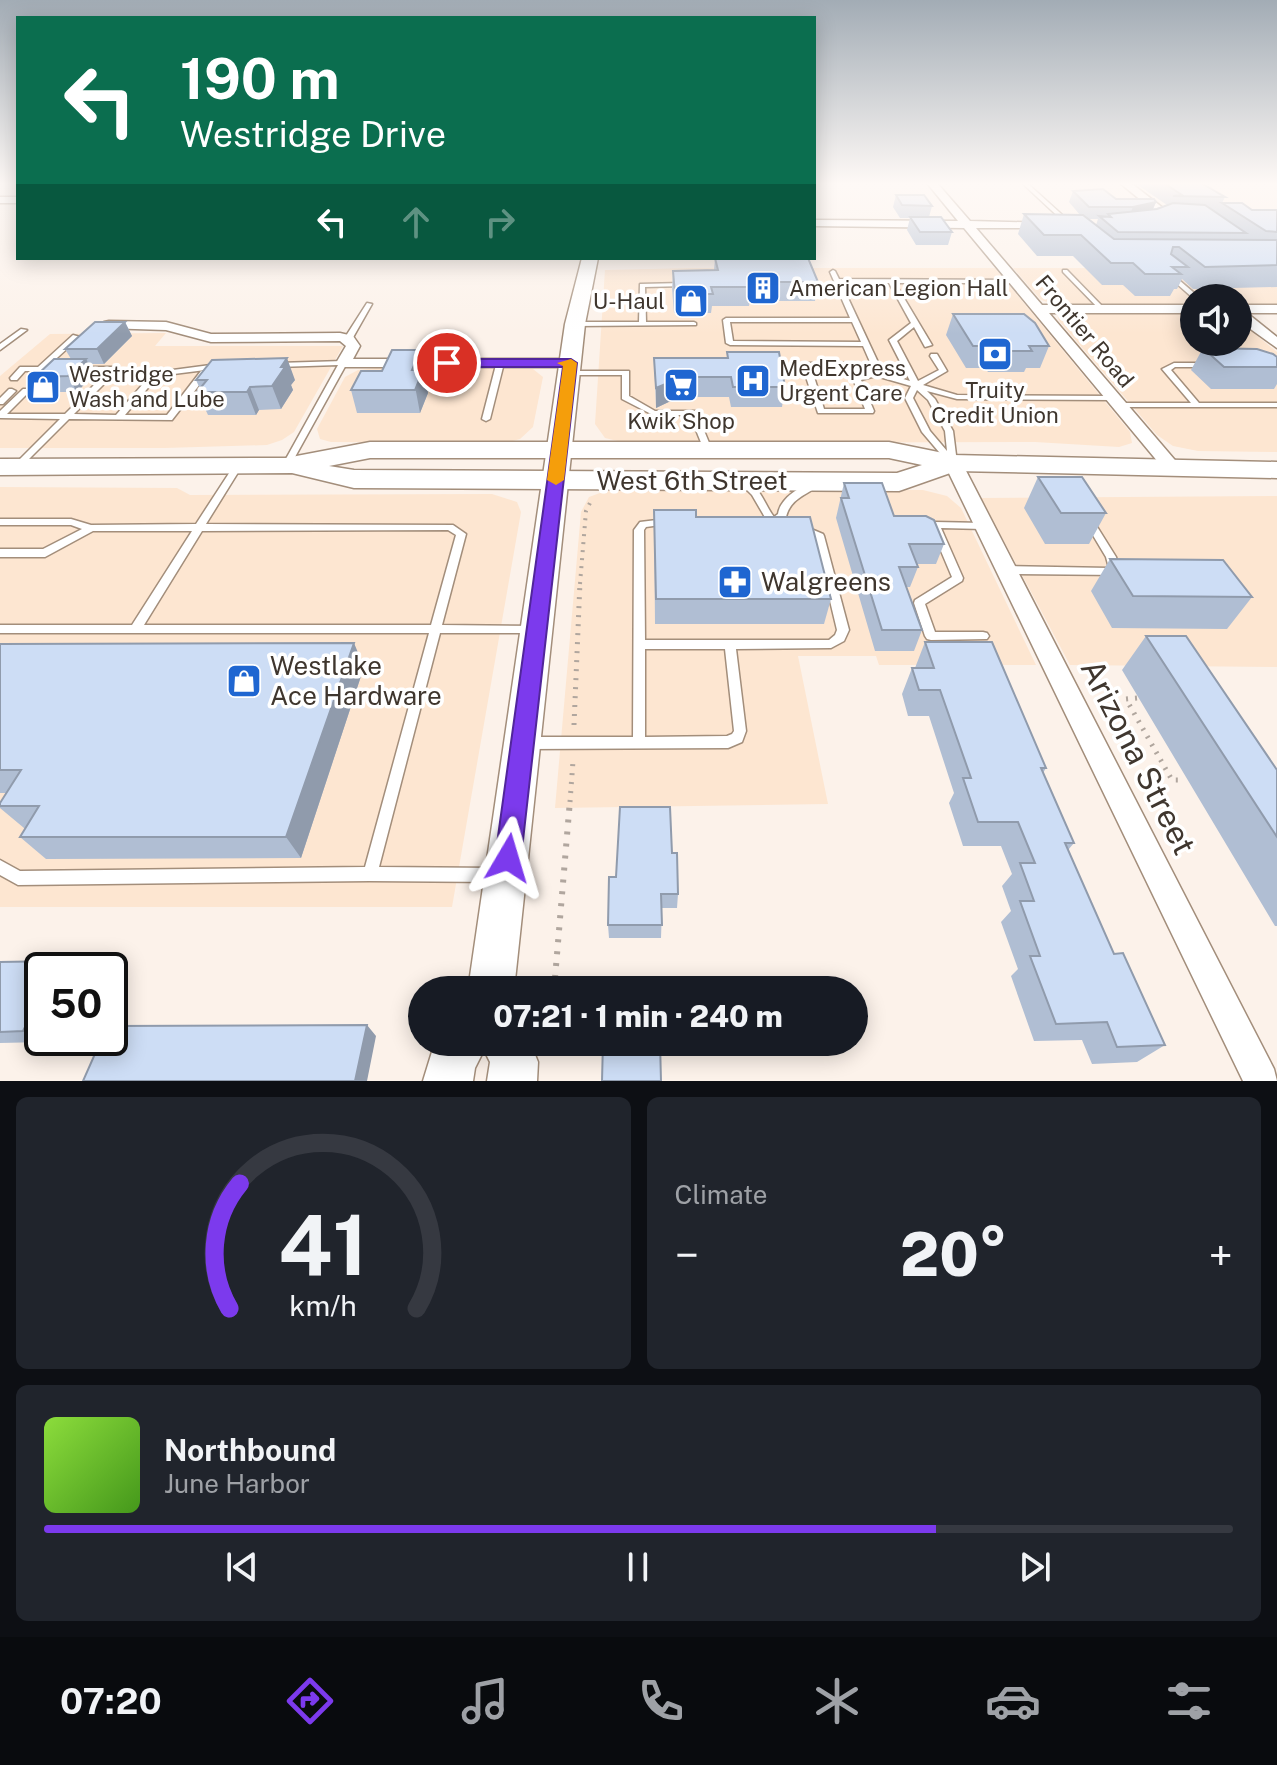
<!DOCTYPE html>
<html lang="en">
<head>
<meta charset="utf-8">
<style>
	:root { --surface:#171b24; --page:#20242c; --text:#f1f3f6; --muted:#9ea1a6; --line:#363941; --accent:#7c3aed }
	body { margin:0; font-family:"Public Sans",sans-serif; background:var(--page); color:var(--text); height:100vh; display:flex; flex-direction:column; font-size:30px; white-space:nowrap }
	* { box-sizing:border-box; margin:0 }
	p { font-size:26px; color:var(--muted) }
	.icon { flex:none; width:44px; height:44px; fill:none; stroke:currentColor; stroke-width:2; stroke-linecap:round; stroke-linejoin:round }
	.map { position:relative; height:1081px; overflow:hidden }
	.panel { display:flex; flex-direction:column; gap:16px; padding:16px; background:#0d0f14; flex:1 }
	.panel>* { flex:none }
	.guide { position:absolute; left:16px; top:16px; width:800px; height:244px; border-radius:0px; box-shadow:0 4px 20px #0003; background:#0b6e4f; color:#fff; overflow:hidden }
	.buttons { position:absolute; left:1180px; top:284px; display:grid; gap:16px }
	.buttons a { display:grid; place-items:center; width:72px; height:72px; border-radius:50%; background:var(--surface); box-shadow:0 4px 20px #0003; font-size:40px }
	.speed { position:absolute; left:24px; top:952px; display:flex; gap:16px; font-size:40px; font-weight:700; text-align:center }
	.speed>* { display:grid; place-content:center; width:104px; height:104px; border-radius:50%; background:var(--surface); box-shadow:0 4px 20px #0003; line-height:1 }
	.speed .limit { border:4px solid #111; border-radius:12px; background:#fff; color:#111 }
	.pin { position:absolute; display:grid; place-items:center; width:68px; height:68px; color:#fff; margin:-34px; border:4px solid #fff; border-radius:50%; box-shadow:0 2px 8px #0007 }
	.me { position:absolute; width:88px; margin:-44px; rotate:7deg; stroke-linejoin:round; filter:drop-shadow(0 0 6px #0008) }
	.turn { display:flex; align-items:center; gap:28px; height:168px; padding:0 32px; font-size:36px }
	.turn .icon { width:104px; height:104px; stroke-width:2.5 }
	.turn b { display:block; font-size:56px; line-height:68px }
	.lanes { display:flex; align-items:center; height:76px; padding:0 32px; background:#0003; justify-content:center; gap:40px; direction:ltr }
	.lanes .off { opacity:.35 }
	.big { font-size:60px; font-weight:800; line-height:1.1 }
	.panel .tile { flex:1; display:flex; flex-direction:column; justify-content:center; gap:12px; min-width:0; padding:0 28px; border-radius:12px; background:var(--page) }
	.panel .dial { align-items:center; gap:0 }
	.dial svg { height:208px; overflow:visible; fill:none; stroke:var(--line); stroke-width:7; stroke-linecap:round; text-anchor:middle }
	.dial text { fill:var(--text); stroke:none }
	.song { display:flex; align-items:center; gap:24px }
	.cover { width:96px; height:96px; border-radius:12px; background:linear-gradient(135deg,hsl(90 70% 55%),hsl(100 70% 35%)) }
	.played { height:8px; border-radius:4px; background:linear-gradient(90deg,var(--accent) 75%,var(--line) 75%) }
	.keys { display:flex; justify-content:space-around; direction:ltr }
	.heat { display:flex; justify-content:space-between; align-items:center; font-size:44px; direction:ltr }
	.panel .tiles { flex:1; display:grid; gap:16px; grid-template-columns:1fr 1fr }
	.tile:last-child { grid-column:span 2 }
	.trip { position:absolute; left:408px; top:976px; width:460px; height:80px; border-radius:40px; background:var(--surface); box-shadow:0 4px 20px #0003; font-weight:800; line-height:80px; text-align:center }
	.dock { display:flex; height:128px; justify-content:space-around; align-items:center; background:#090b0e; color:var(--muted) }
	.dock .icon { width:56px; height:56px }
	.dock .current { color:var(--accent) }
	.dock b { font-size:36px; color:var(--text) }
	.map>svg:first-child { display:block }
</style>
</head>
<body>
<div class="map">
<svg width="1277" height="1081" viewBox="0 0 1277 1081">
	<rect width="100%" height="100%" fill="#fcf2ea"/>
	<path fill="#fde6d1" d="M693 268H995L1130 432 1132 443 1119 447 1035 442 626 443 605 438 595 424 605 270Z
		M1013 268H1277V305H1238V298H1194V305H1057L1041 300Z
		M1065 313H1194V342H1238V320L1277 352V452L1198 451 1173 446 1157 435 1059 321 1058 317Z
		M166 333 155 346H343L294 432 282 440 267 445 165 448H0V376L50 334Z
		M376 368 533 369 543 377 533 427 520 439 505 443 331 442 320 439 317 429 345 377 358 370Z
		M0 487 177 488 190 495 492 494 517 502 521 512 452 907H0Z
		M608 490H923L947 496 961 508 1036 665H879L876 656H798L828 804 555 808 581 512 589 497Z
		M1277 496V667L1070 665 981 498Z"/>
	<g fill="none" stroke-linecap="round" stroke-linejoin="round">
		<g stroke="#a38e7b" stroke-width="3">
			<path id="lane" d="M1022 183H1027L1069 221V223H1065Z
				M833 270 835 271 839 279 1017 280 1018 281 1015 283H895L932 345 925 347 914 327 897 341 918 381 939 370 930 356 931 354H937L947 371 923 385 957 395 1113 396 1117 398 1113 400 957 399 927 391 935 399 953 431 957 463 953 466 950 465 922 432 905 398 911 386 876 376 861 380 874 411 873 413H818L802 365 806 363H846L874 371 863 346 730 345 726 343 723 320 726 318H850L830 272ZM841 283H889L911 323 889 340 910 381 883 373ZM730 322H852L861 342 733 341ZM811 367H846L868 374 853 379 865 409H824ZM917 390 928 400 945 431 947 451 930 431 913 398Z
				M1063 270H1067L1104 308V310H1100L1063 272Z
				M1168 274H1172L1200 298 1194 299 1168 276Z
				M683 283 685 284V286L645 287 646 322H694L696 323V325L575 326 572 324 575 322H639L640 284Z
				M367 303 372 304 351 341H345L344 339Z
				M21 329 27 330 0 350V344Z
				M73 335 80 337 47 367H59V371H25L17 380H11L10 378 20 367H38Z
				M343 361 347 363 290 466 286 469 283 468 282 466 338 365 278 367 274 365 278 363Z
				M497 361H503L504 363 490 419 486 421 482 419Z
				M1174 363H1206L1210 365 1206 367H1175L1171 370 1199 403H1277V407H1116L1115 405 1119 403H1191L1162 369Z
				M218 364H221V368L158 376 125 415H167L201 371H207V375L172 420 69 419 19 469 16 470 12 467 60 419 0 418V411L23 389H26L30 391 7 414H65L108 371H80L76 369 77 367H115L119 369 116 373H150ZM111 377H149L116 415 74 414Z
				M566 371H629V396L655 411H696L712 450 708 453 704 450 690 415H653L622 399V375H566Z
				M9 389H12L16 391 3 404H0V398Z
				M238 463 242 466 206 524 453 525 466 534 442 625 539 626 541 629 539 632 535 633H440L379 867 496 868 501 870 503 875 501 880 496 882 370 881 18 885 0 875V860L20 871 365 867 429 633H0V625H132L192 531H93L45 557H0V549H43L82 529 71 525H0V519H71L91 525 196 524 235 464ZM448 530 456 535 431 625H144L202 531Z
				M746 481C762 489 764 504 774 517L778 514C780 498 803 483 818 483L820 485C806 495 790 499 786 517L774 525 766 519 752 495 741 484Z
				M665 519 668 520 670 522 668 524 646 527 644 530 645 640H829L835 635 837 630 815 538 801 531 799 529 804 526 823 534 824 536 849 630 844 641 831 648 736 649 746 731 742 742 728 748 528 749 523 747 522 743 523 739 528 737H633L634 530 640 522ZM645 649H725L734 731 732 734 727 736 645 737Z
				M935 522 984 523 989 526 984 529 941 528 963 578 962 581 925 604 935 632H983L987 633 989 636 987 639 931 640 927 639 925 636 914 603 915 600 952 577 930 525Z
				M1093 524 1096 525 1116 557 1120 572 1119 575 1007 574 1002 570 1007 566 1109 568 1106 557 1088 527Z"/>
		</g>
		<g stroke="#a38e7b" stroke-width="3">
			<path id="street" d="M927 183H937L970 221 1052 223V227L1048 228H976L1042 305H1194V313H1049L1180 466 1183 470 1180 474H1168L964 228 814 226V220L958 221Z
				M1120 183H1131L1163 208V219L1140 225V221L1154 215V211Z
				M0 197H18V203H0Z
				M1238 305H1277V313H1247L1277 337V348L1238 320Z
				M109 321 166 322 211 334 340 333 353 336 360 346 353 359H571L578 363 571 367H343L336 363 346 346 340 341 211 342 166 330 104 328V322Z
				M953 458 962 463 1274 1069 1277 1081H1243L944 463Z"/>
		</g>
		<g stroke="#a38e7b" stroke-width="3">
			<path id="secondary" d="M582 258H598L585 324 514 990H468L565 324Z
				M435 1042H530L538 1062 537 1081H487L490 1062 484 1050 475 1068 473 1081H423Z"/>
		</g>
		<g stroke="#a38e7b" stroke-width="3">
			<path id="primary" d="M370 442H889L953 455 1277 462V478L956 471 899 491 354 488 292 473 0 475V459L286 458ZM370 458H889L922 465 897 473 354 470 329 466Z"/>
		</g>
		<path stroke="#b0a69e" stroke-width="4" stroke-dasharray="2 6" stroke-linecap="butt" d="M580 584 586 511 592 499"/>
		<path stroke="#b0a69e" stroke-width="5" stroke-dasharray="2 7" stroke-linecap="butt" d="M1137 698 1126 699 1172 780H1183
			M574 725 580 582
			M570 802 573 761"/>
		<path stroke="#b0a69e" stroke-width="6" stroke-dasharray="3 9" stroke-linecap="butt" d="M554 990 570 800
			M549 1055 550 1042"/>
		<use href="#lane" fill="#fff" fill-rule="evenodd"/>
		<use href="#street" fill="#fff" fill-rule="evenodd"/>
		<use href="#secondary" fill="#fff" fill-rule="evenodd"/>
		<use href="#primary" fill="#fff" fill-rule="evenodd"/>
	</g>
	<path fill="#b0bed3" fill-rule="evenodd" d="M1135 183H1201L1225 197 1222 203 1252 210H1277V287L1193 289 1182 279 1177 289H1174L1170 296H1135L1123 285H1102L1073 256H1037L1018 234 1024 214 1080 215 1069 202 1073 191 1116 199 1156 202 1153 209 1167 205ZM1089 219H1098L1096 225Z
		M896 195 932 206 929 217 952 232 948 245H916L907 230 910 218H900L893 207Z
		M715 258 818 282 815 301H750L749 306H712L711 313H674L672 289 673 271 714 270Z
		M953 314 1049 346 1040 368H1026L1024 372H988L985 368H966L946 335Z
		M125 322 132 336 104 364H89L94 374 77 392H44L35 377 71 359 65 349Z
		M1203 348 1277 357V384L1274 389H1211L1191 370Z
		M421 350 426 372 424 375 428 393 420 413H357L351 390 382 371Z
		M727 352 785 387 782 407H731L729 397H693L675 399 656 408 654 358H727Z
		M196 380H295L291 385 293 390 281 409 259 410 256 415H208L197 392 200 389Z
		M1038 477 1106 513 1089 544H1045L1024 508Z
		M844 483 894 516 944 544 936 564H916L918 567 910 587H906L922 630 914 651H875L836 518Z
		M654 510 696 517 831 599 824 624H655Z
		M1110 559 1252 597 1227 629 1112 628 1091 591Z
		M1146 636 1277 770V926H1275L1122 670Z
		M925 642 1046 768 1043 773 1074 843 1068 850 1114 954 1165 1045 1137 1062 1092 1064 1082 1040 1034 1041 1011 976 1018 969 1001 922 1011 911 1002 886 1012 874 1001 846H963L949 803 954 793 929 716H908L902 694 912 668H915Z
		M0 644 364 667 301 858 46 859 20 837 26 828H24L0 808V803L7 793H0Z
		M672 853 678 894 677 908H662L661 938H609L608 925 616 877Z
		M57 961 70 970H42V1038L44 1042 0 1043V962Z"/>
	<path fill="#909bac" d="M1156 202 1151 214 1128 219 1133 207Z
		M125 322 132 336 104 364 97 349Z
		M421 350 426 372 424 375 428 393 420 413 412 370Z
		M287 358 295 380 291 385 293 390 281 409 272 386 281 367Z
		M86 359 94 374 77 392 68 376Z
		M694 377 693 397 675 399 656 408V388L675 380Z
		M250 387 259 410 256 415 247 392Z
		M354 643 364 667 301 858 286 837Z
		M57 961 70 970H53Z
		M29 1019 42 1027V1038H45L44 1042 23 1031Z
		M367 1025 376 1036 367 1081H355Z"/>
	<path fill="#cdddf5" stroke="#909bac" stroke-width="2" d="M1164 183H1201L1225 197 1173 196 1182 195Z
		M1103 189 1116 199H1154L1156 202 1133 207H1089L1073 191Z
		M896 195H924L932 206 902 205Z
		M1173 203 1205 205 1246 233 1118 232 1099 216 1111 217 1108 214 1157 209Z
		M1222 203H1242L1252 210H1277V232L1266 231Z
		M1024 214 1083 215 1114 239 1277 240V265L1205 267 1179 247H1173L1171 254 1188 267H1172L1181 274H1145L1133 263H1111L1081 235H1044Z
		M910 217H941L952 232H920Z
		M715 258H808L818 282H750L751 287H711L713 294H675L673 271 718 270Z
		M953 314H1024L1035 323 1049 346H1029L1032 351H996L993 346H973Z
		M95 322H125L97 349H65Z
		M1203 348 1257 349 1273 354 1277 357V367H1224Z
		M392 350H421L412 370H423L415 390H351L361 371H382Z
		M727 352H779L785 387H733L731 377H694L675 380 656 388 654 358H728Z
		M287 358 281 367H285L272 386 250 387 247 392H197L207 380H196L212 360Z
		M54 359H86L68 376 35 377Z
		M1038 477H1082L1106 513H1061Z
		M844 483H882L894 516H926L934 520 944 544H909L918 567H899L922 630H882L841 498H849Z
		M654 510H696V517H810L831 599H656Z
		M1110 559 1223 560 1252 597 1133 596Z
		M1146 636H1186L1277 770V837Z
		M925 642H992L1046 768H1041L1074 843H1065L1114 954 1123 953 1165 1045 1117 1047 1107 1022 1056 1024 1030 956H1040L1020 901H1034L1020 863H1035L1018 822H978L963 778H971L940 690H919L912 668H934Z
		M354 643 286 837H20L39 806H0V803L21 770H0V644Z
		M620 807H670L672 853H677L678 894H661L662 925H608L609 877H616Z
		M57 961 53 970H42V1019H29L23 1031 0 1032V962Z
		M367 1025 355 1081H83L102 1038H110V1026Z
		M603 1042H660L661 1081H602Z"/>
	<linearGradient id="sky" x2="0" y2="1"><stop stop-color="#a2acb5"/><stop offset="0.55" stop-color="#fef9f6"/><stop offset="1" stop-color="#fef9f6" stop-opacity="0"/></linearGradient>
	<rect width="1277" height="334" fill="url(#sky)"/>
	<path fill="#7c3aed" stroke="#51269a" stroke-width="2" d="M571 359 577 363 521 858 517 867 508 871 499 867 495 858 563 367H447L440 363 447 359Z"/>
	<path fill="#f59e0b" d="M571 359 577 363 564 480 556 485 547 480 563 366 557 363Z"/>
	<defs>
		<g id="building-square" transform="scale(1.8)"><rect x="-9" y="-9" width="18" height="18" rx="4" fill="#1f66d1" stroke="#fff"/><path d="M-4-6H4V6H1V3H-1V6H-4ZM-2.5-4.3h1.7v1.8h-1.7ZM.8-4.3h1.7v1.8H.8ZM-2.5-1h1.7V.8h-1.7ZM.8-1h1.7V.8H.8Z" fill="#fff"/></g>
		<g id="shop-square" transform="scale(1.8)"><rect x="-9" y="-9" width="18" height="18" rx="4" fill="#1f66d1" stroke="#fff"/><path d="M-5-2.5h2.3a2.7 3.5 0 0 1 5.4 0H5L5.5 6h-11ZM-1.5-2.5h3a1.5 2.3 0 0 0-3 0Z" fill="#fff"/></g>
		<g id="bank-square" transform="scale(1.8)"><rect x="-9" y="-9" width="18" height="18" rx="4" fill="#1f66d1" stroke="#fff"/><path d="M-6-4H6V4H-6ZM0-2.3a2.3 2.3 0 1 0 0 4.6a2.3 2.3 0 1 0 0-4.6Z" fill="#fff"/></g>
		<g id="hospital-square" transform="scale(1.8)"><rect x="-9" y="-9" width="18" height="18" rx="4" fill="#1f66d1" stroke="#fff"/><path d="M-5-5h3v3.5h4V-5h3V5h-3V1.5h-4V5h-3Z" fill="#fff"/></g>
		<g id="supermarket-square" transform="scale(1.8)"><rect x="-9" y="-9" width="18" height="18" rx="4" fill="#1f66d1" stroke="#fff"/><path d="M-6-5.5h2.5l.6 2H6L4.5 2H-2.5L-4.4-4H-6ZM-1.5 3.2a1.3 1.3 0 1 0 .1 0ZM3 3.2a1.3 1.3 0 1 0 .1 0Z" fill="#fff"/></g>
		<g id="pharmacy-square" transform="scale(1.8)"><rect x="-9" y="-9" width="18" height="18" rx="4" fill="#1f66d1" stroke="#fff"/><path d="M-2-6h4v4h4v4h-4v4h-4v-4h-4v-4h4Z" fill="#fff"/></g>
	</defs>
	<g fill-rule="evenodd">
		<use href="#building-square" x="763" y="288"/>
		<use href="#shop-square" x="691" y="301"/>
		<use href="#bank-square" x="995" y="354"/>
		<use href="#hospital-square" x="753" y="381"/>
		<use href="#supermarket-square" x="681" y="385"/>
		<use href="#shop-square" x="43" y="387"/>
		<use href="#pharmacy-square" x="735" y="582"/>
		<use href="#shop-square" x="244" y="681"/>
	</g>
	<g text-anchor="middle" stroke-width="7" stroke-linejoin="round" paint-order="stroke">
		<g font-size="22" fill="#3f362e" stroke="#fff" text-anchor="start">
			<text x="789" y="296">American Legion Hall</text>
			<text x="665" y="309" text-anchor="end">U-Haul</text>
			<text x="779" y="376">MedExpress<tspan x="779" dy="25">Urgent Care</tspan></text>
			<text x="69" y="382">Westridge<tspan x="69" dy="25">Wash and Lube</tspan></text>
			<text x="995" y="398" text-anchor="middle">Truity<tspan x="995" dy="25">Credit Union</tspan></text>
			<text x="681" y="429" text-anchor="middle">Kwik Shop</text>
		</g>
		<g font-size="22" fill="#3f362e" stroke="#fff">
			<text transform="translate(1085 331) rotate(50)" y="8">Frontier Road</text>
		</g>
		<g font-size="26" fill="#3f362e" stroke="#fff">
			<text x="692" y="490">West 6th Street</text>
		</g>
		<g font-size="26" fill="#3f362e" stroke="#fff" text-anchor="start">
			<text x="761" y="591">Walgreens</text>
			<text x="270" y="675">Westlake<tspan x="270" dy="30">Ace Hardware</tspan></text>
		</g>
		<g font-size="32" fill="#3f362e" stroke="#fff">
			<text transform="translate(1138 757) rotate(63)" y="11">Arizona Street</text>
		</g>
	</g>
</svg>
<div class="buttons">
<a><svg class="icon" aria-label="sound" viewBox="0 0 24 24"><path d="M4 9h4l5-4v14l-5-4H4zM17 9q2 3 0 6"/></svg></a>
</div>
<div class="speed"><div class="limit">50</div></div>
<div class="pin" style="left:447px;top:363px;background:#d93025"><svg class="icon" aria-label="arrive" viewBox="0 0 24 24"><path d="M6 21V4h12l-3 4 3 4H6"/></svg></div>
<svg class="me" style="left:508px;top:858px" viewBox="-20 -20 40 40"><path d="M0-17L14 15 0 8-14 15z" fill="#7c3aed" stroke="#fff" stroke-width="4"/></svg>
<div class="trip">07:21 · 1 min · 240 m</div>
<div class="guide">
<div class="turn"><svg class="icon" aria-label="left" viewBox="0 0 24 24"><path d="M17 20v-9H6M10 6l-5 5 5 5"/></svg><div><b>190 m</b>Westridge Drive</div></div>
<div class="lanes"><svg class="icon" aria-label="left" viewBox="0 0 24 24"><path d="M17 20v-9H6M10 6l-5 5 5 5"/></svg><svg class="icon off" aria-label="ahead" viewBox="0 0 24 24"><path d="M12 20V5M6 11l6-6 6 6"/></svg><svg class="icon off" aria-label="right" viewBox="0 0 24 24"><path d="M7 20v-9h11M14 6l5 5-5 5"/></svg></div>
</div>
</div>
<section class="panel">
<div class="tiles">
<div class="tile dial"><svg viewBox="0 0 100 80">
<path d="M14 69A42 42 0 1 1 86 69"/>
<path d="M14 69A42 42 0 0 1 18 21" stroke="#7c3aed"/>
<text x="50" y="56" font-size="32" font-weight="700">41</text>
<text x="50" y="72" font-size="11">km/h</text>
</svg></div>
<div class="tile"><p>Climate</p>
<div class="heat"><a>−</a><b class="big">20°</b><a>+</a></div>
</div>
<div class="tile">
<div class="song"><i class="cover"></i><div><b>Northbound</b><p>June Harbor</p></div></div>
<div class="played"></div>
<div class="keys"><svg class="icon" aria-label="previous" viewBox="0 0 24 24"><path d="M18 5L8 12l10 7zM5 5v14"/></svg><svg class="icon" aria-label="pause" viewBox="0 0 24 24"><path d="M8 5v14M16 5v14"/></svg><svg class="icon" aria-label="next" viewBox="0 0 24 24"><path d="M6 5l10 7-10 7zM19 5v14"/></svg></div>
</div>
</div>
</section>
<nav class="dock">
<b>07:20</b>
<svg class="icon current" aria-label="directions" viewBox="0 0 24 24"><path d="M12 3l9 9-9 9-9-9zM9 14v-3h6M13 9l2 2-2 2"/></svg>
<svg class="icon" aria-label="music" viewBox="0 0 24 24"><path d="M9 18V5l10-2v13"/><circle cx="6" cy="18" r="3"/><circle cx="16" cy="16" r="3"/></svg>
<svg class="icon" aria-label="phone" viewBox="0 0 24 24"><path d="M5 4h4l2 5-3 2q2 4 5 5l2-3 5 2v4C11 20 4 13 5 4z"/></svg>
<svg class="icon" aria-label="climate" viewBox="0 0 24 24"><path d="M12 3v18M4 7l16 10M4 17L20 7"/></svg>
<svg class="icon" aria-label="car" viewBox="0 0 24 24"><path d="M5 17H2v-5l4-1 3-4h7l3 4 3 1v5h-3M9 17h6M6 11h13"/><circle cx="7" cy="17" r="2"/><circle cx="17" cy="17" r="2"/></svg>
<svg class="icon" aria-label="filters" viewBox="0 0 24 24"><path d="M4 7h16M4 17h16"/><circle cx="9" cy="7" r="2"/><circle cx="15" cy="17" r="2"/></svg>
</nav>
</body>
</html>
